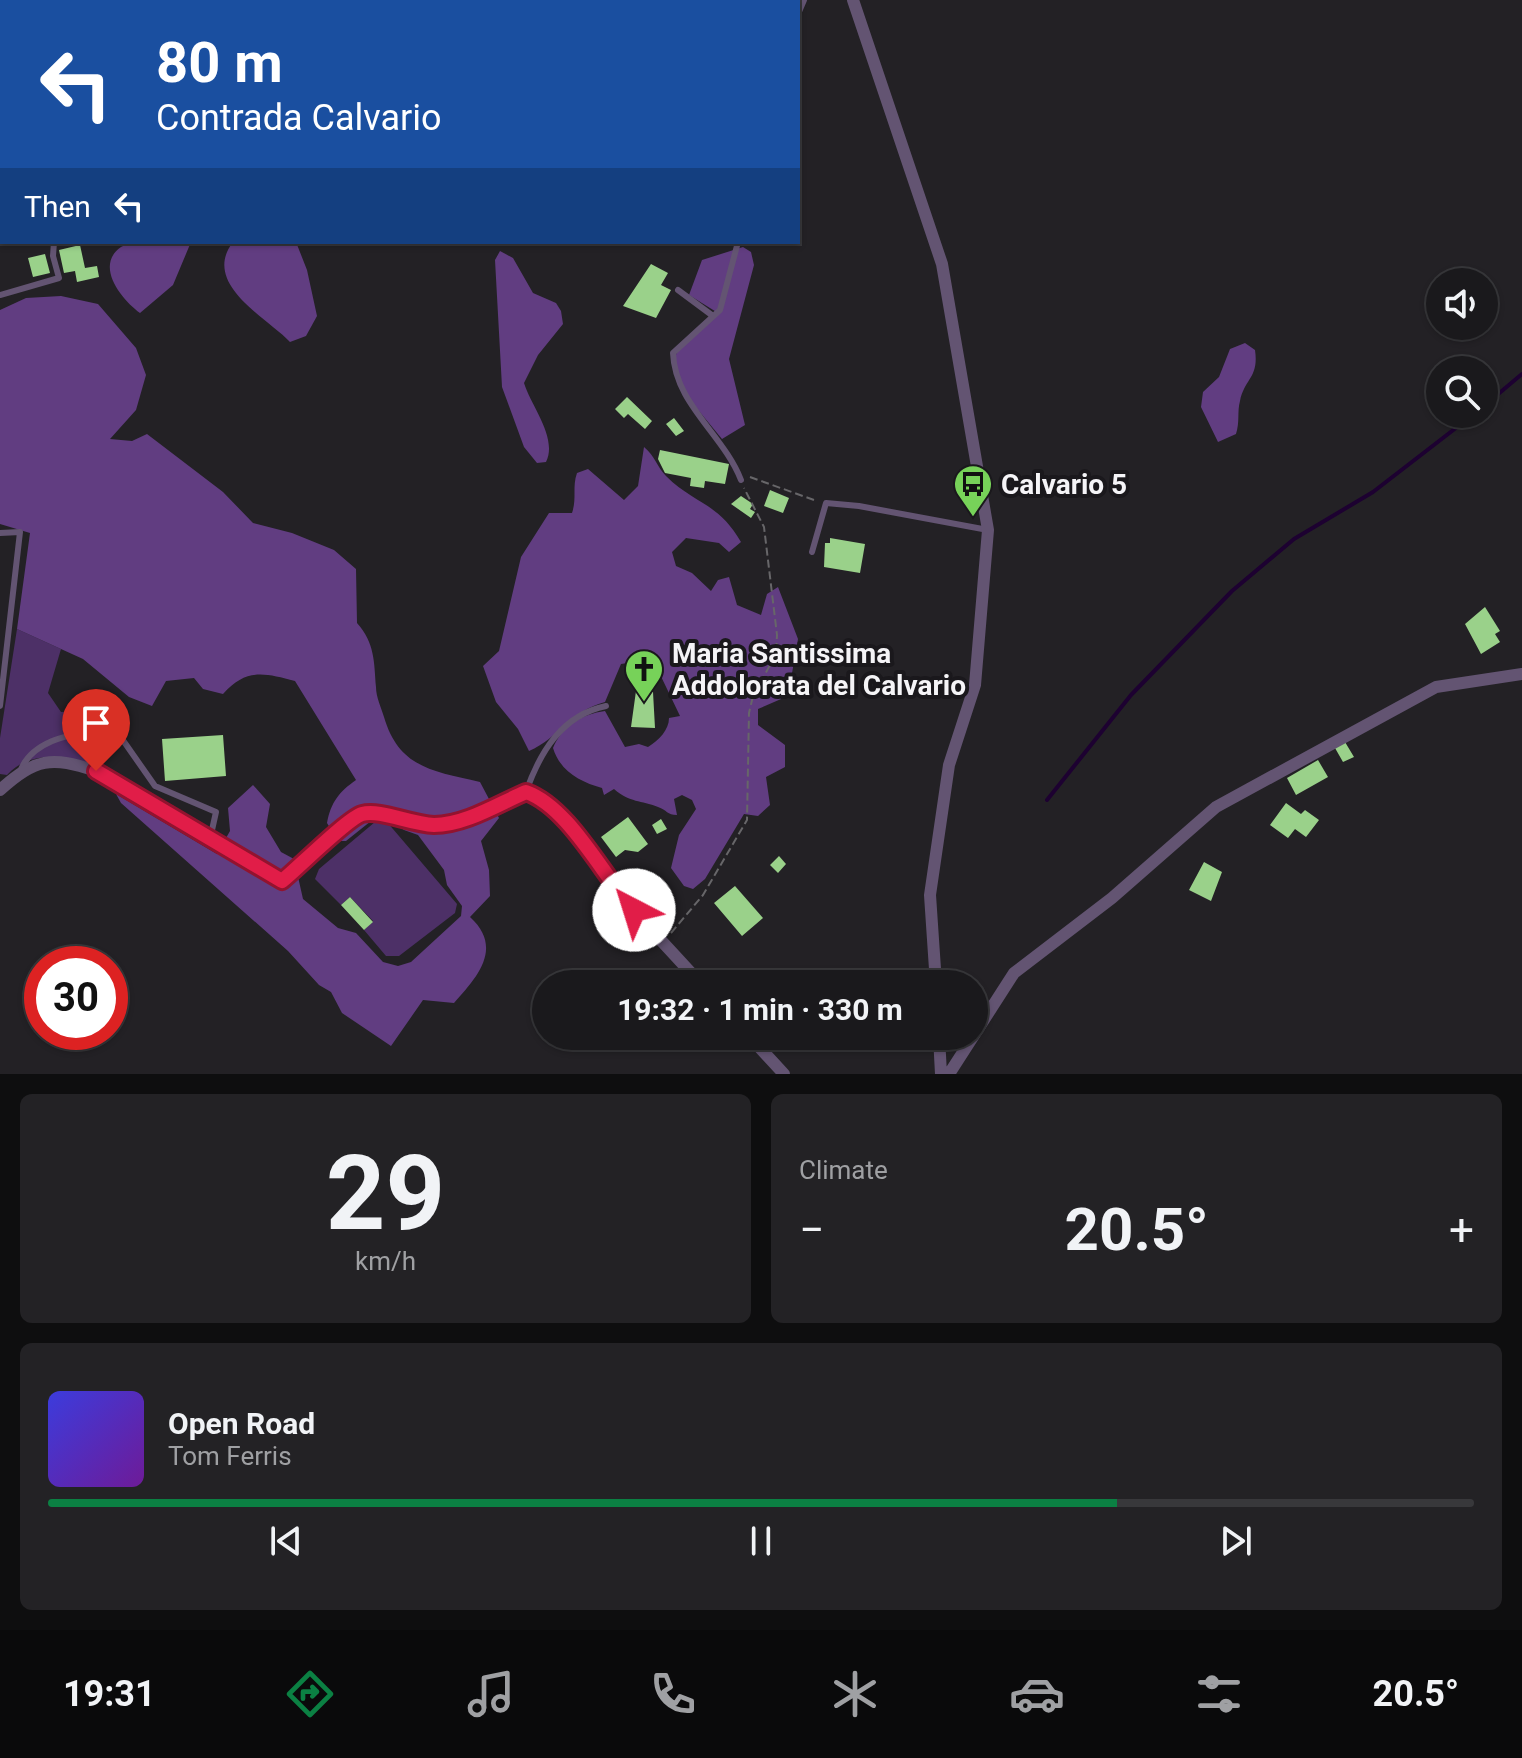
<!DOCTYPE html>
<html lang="en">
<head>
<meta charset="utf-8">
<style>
	:root { --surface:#1a191c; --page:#232225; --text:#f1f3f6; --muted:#9fa0a3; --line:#38383b; --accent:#0b8043 }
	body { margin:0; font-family:Roboto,sans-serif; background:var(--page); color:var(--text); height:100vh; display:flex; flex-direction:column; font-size:30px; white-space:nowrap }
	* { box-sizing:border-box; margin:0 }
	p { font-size:26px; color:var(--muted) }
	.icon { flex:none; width:44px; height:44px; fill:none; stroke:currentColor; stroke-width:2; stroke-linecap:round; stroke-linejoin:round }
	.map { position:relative; height:1074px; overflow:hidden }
	.side { display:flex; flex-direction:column; gap:20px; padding:20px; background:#0e0e0f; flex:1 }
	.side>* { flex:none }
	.banner { position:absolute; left:0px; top:0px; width:800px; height:244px; box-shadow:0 2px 6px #0004,0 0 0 2px var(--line); background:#1a4fa0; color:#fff; overflow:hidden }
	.tools { position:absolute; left:1426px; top:268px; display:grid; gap:16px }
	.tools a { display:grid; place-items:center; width:72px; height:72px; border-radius:50%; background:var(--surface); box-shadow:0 2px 6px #0004,0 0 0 2px var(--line); font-size:40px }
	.speed { position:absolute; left:24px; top:946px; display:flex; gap:16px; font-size:40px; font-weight:700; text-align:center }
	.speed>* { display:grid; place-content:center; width:104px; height:104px; border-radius:50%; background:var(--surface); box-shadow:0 2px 6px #0004,0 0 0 2px var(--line); line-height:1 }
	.speed .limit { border:12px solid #d22; background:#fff; color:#111 }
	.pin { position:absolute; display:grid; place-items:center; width:68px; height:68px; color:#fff; margin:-82px -34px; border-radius:50% 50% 50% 0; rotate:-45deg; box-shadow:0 0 8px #0007 }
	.pin .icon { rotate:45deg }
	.me { position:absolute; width:88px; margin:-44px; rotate:320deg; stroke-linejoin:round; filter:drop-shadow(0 0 6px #0008) }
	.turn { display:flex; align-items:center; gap:28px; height:168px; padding:0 24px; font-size:36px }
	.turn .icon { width:104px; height:104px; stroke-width:2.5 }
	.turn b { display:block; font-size:56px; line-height:68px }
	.then { display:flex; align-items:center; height:76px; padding:0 24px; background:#0003; gap:16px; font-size:30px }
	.big { font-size:60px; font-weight:700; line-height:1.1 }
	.side .widget { flex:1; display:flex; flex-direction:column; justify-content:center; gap:12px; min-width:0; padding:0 28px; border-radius:12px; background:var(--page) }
	.side .dial { align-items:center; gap:0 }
	.dial b { font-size:104px; line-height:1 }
	.song { display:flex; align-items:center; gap:24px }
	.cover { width:96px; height:96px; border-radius:12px; background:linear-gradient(135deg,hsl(240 70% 55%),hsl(280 70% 35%)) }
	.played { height:8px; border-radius:4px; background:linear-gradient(90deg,var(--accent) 75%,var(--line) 75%) }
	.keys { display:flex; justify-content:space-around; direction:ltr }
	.heat { display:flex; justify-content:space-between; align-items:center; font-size:44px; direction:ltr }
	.side .tiles { flex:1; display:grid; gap:20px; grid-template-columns:1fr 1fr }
	.widget:last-child { grid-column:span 2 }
	.trip { position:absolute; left:532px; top:970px; width:456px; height:80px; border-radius:40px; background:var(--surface); box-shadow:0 2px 6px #0004,0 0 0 2px var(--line); font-weight:700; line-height:80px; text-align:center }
	.tab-bar { display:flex; height:128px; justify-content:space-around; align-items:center; background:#0a0a0b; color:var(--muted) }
	.tab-bar .icon { width:56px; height:56px }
	.tab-bar .selected { color:var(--accent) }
	.tab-bar b { font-size:36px; color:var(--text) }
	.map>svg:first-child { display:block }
</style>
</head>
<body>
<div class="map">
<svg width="1522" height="1074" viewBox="0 0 1522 1074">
	<rect width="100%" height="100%" fill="#232125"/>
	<path fill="#4d3067" d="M17 629 61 649 48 693 61 712 100 710 103 719 101 765C69 759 33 747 7 775L0 774V738Z
		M375 822H387L457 904 455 913 399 956H386L364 930 373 921 350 897 341 905 315 879 319 869Z"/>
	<path fill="#613d81" d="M147 242H191L173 285 140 313C122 300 94 266 121 247 127 243 140 244 147 242Z
		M233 242H296L307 270 317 316 306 336 290 342C266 317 201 284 233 242Z
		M743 247 751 252 754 265 729 359 745 425 722 439 685 394 674 358 681 346 718 313 689 295 702 260Z
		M500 251 513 258 533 293 556 303 561 311 563 324 538 355 524 383C531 406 558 438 546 462L537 463 524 447 502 387 495 260Z
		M61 296 98 304 136 348 146 375 136 410 110 439 132 441 147 434 223 492 253 523 292 533 334 550 356 569 357 623C375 643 374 662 376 687 376 697 381 707 384 717 399 768 433 771 480 782L499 818 481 841 489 870 490 896 470 917C504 948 477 977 454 1003L423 1000 391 1046 342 1013 331 992 319 985 288 951 121 803 116 794 217 854 230 831 228 808 253 785 270 804 266 827 281 852 294 859 303 899 338 928 356 933 383 962 398 966 411 962 461 916 462 906 447 885 444 870 418 835 404 830 389 818 376 817 346 841H338L327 823C331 802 339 792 356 780L295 681C264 673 246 668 223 694L203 689 194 678 166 681 152 706 129 697 83 659 17 629 30 533 0 524V310L26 298Z
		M1245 343 1255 350C1259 378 1245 378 1240 401 1237 412 1240 422 1236 434L1218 442 1201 407 1203 392 1219 377 1230 349Z
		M644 447C655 456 657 467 666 476 694 504 718 502 741 542L729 552 719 543 686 538 672 552 676 566 692 573 711 591 718 580 729 577 737 605 761 615 767 594 778 587 798 639 788 696 758 709V725L785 745V767L766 777 770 805 758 816 744 814 705 879 693 889 684 886 671 868 679 835 696 809 692 800 682 795 674 799 677 815C667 815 667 810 658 807 641 800 630 803 614 789L604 795 602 788C580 782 560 771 553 748 562 726 582 714 605 711L625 747 639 744 648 747C659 740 669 730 669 718L680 716 656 666 648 660 621 664 605 702C570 711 559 738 529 751L518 729 496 702 483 666 499 651 521 557 549 513H572C577 498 572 487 577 473L588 469 624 500 638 486Z"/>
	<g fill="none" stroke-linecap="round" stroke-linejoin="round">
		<path stroke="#1d0131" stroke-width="4" d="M1484 406 1522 374
			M1047 800 1131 695 1232 591 1294 539 1373 492 1474 414"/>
	</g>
	<path fill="#9ad18a" d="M80 245 85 268 97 266 99 277 77 282 75 271 64 273 59 250Z
		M45 254 50 273 33 277 28 258Z
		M651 264 668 273 661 285 671 290 656 318 623 306Z
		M627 397 652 421 645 429 628 414 624 418 615 409Z
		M674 418 684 431 676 436 666 424Z
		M660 450 729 464 725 484 705 481 704 488 690 486 691 478 665 473 658 459Z
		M770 490 789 498 783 513 764 506Z
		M741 496 753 504 750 509 755 512 751 518 731 504Z
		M830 538 865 544 860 573 824 567 825 543H830Z
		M1485 607 1500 631 1495 634 1500 642 1481 654 1465 624Z
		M636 691 653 692 655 728 631 727Z
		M223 735 226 776 165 781 162 739Z
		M1345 742 1354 757 1343 762 1335 748Z
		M1318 760 1328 777 1296 795 1287 778Z
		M1286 803 1301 814 1305 810 1319 820 1306 837 1295 829 1288 838 1270 825Z
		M628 817 648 844 638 852 625 850 616 857 601 837Z
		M661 819 667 829 657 834 652 825Z
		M779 856 786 864 778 873 770 865Z
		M1204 862 1222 872 1211 901 1189 890Z
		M735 886 763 918 742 936 714 903Z
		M350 897 373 922 364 930 341 905Z"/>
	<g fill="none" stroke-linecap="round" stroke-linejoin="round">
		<path stroke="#676669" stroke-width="2" stroke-dasharray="8 4" stroke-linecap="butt" d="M750 477 814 500
			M671 933 703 895 747 820 749 713 753 696 776 654 777 635 764 527 744 488"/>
		<path stroke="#635472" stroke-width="6" d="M176 0 181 2
			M165 2 170 0
			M401 2V0
			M798 14 804 0
			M738 242 720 310 673 353C675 404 723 434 741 480
			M678 290 713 316
			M0 295 59 278 53 256 54 242
			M0 533 20 532 0 706
			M812 552 826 503 859 506 988 530
			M20 772C32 737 81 733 113 726L155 786 216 812 210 839
			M526 792C540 752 562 715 606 706"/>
		<path stroke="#635472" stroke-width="12" d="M853 0 942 264 988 530 975 685 949 765 930 895 936 984
			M261 2 264 0
			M0 57 2 56
			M0 790C36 758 51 756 96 771L282 881C298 868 348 818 362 814 380 808 410 824 434 825 465 825 498 804 526 792 569 807 592 862 621 896 647 926 675 955 701 984
			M749 1036 784 1074
			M939 1036 941 1074
			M949 1074 1014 973 1112 898 1216 807 1436 687 1522 674"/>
	</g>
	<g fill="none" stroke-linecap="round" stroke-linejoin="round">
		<g stroke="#92132f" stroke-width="20">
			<path id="route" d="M96 771 282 881C298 868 348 818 362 814 380 809 410 824 434 825 465 825 498 804 526 792 569 807 603 876 634 910"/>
		</g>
		<use href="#route" stroke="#e11d48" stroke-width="14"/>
	</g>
	<defs>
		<g id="bus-pin" transform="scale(2)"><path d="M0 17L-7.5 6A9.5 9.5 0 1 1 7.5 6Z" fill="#77d259" stroke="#1a181c"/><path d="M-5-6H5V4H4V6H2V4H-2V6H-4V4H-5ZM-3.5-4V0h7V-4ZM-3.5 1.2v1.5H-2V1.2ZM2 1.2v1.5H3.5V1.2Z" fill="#111"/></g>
		<g id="church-pin" transform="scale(2)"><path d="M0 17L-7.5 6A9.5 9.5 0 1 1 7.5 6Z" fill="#77d259" stroke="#1a181c"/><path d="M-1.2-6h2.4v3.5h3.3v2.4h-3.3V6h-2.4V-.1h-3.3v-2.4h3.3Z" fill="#111"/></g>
	</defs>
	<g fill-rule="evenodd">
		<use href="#bus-pin" x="973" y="484"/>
		<use href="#church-pin" x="644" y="669"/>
	</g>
	<g text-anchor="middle" stroke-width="8" stroke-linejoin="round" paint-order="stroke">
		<g font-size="28" font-weight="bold" fill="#f5f4f7" stroke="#1a181c" text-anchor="start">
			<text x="1001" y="494">Calvario 5</text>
			<text x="672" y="663">Maria Santissima<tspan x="672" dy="32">Addolorata del Calvario</tspan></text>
		</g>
	</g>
</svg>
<div class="tools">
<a><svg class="icon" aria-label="sound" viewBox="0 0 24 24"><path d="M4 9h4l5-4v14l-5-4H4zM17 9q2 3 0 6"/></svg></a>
<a><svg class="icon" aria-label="search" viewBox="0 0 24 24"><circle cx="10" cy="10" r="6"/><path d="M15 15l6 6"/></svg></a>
</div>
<div class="speed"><div class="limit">30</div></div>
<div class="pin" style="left:96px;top:771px;background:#d93025"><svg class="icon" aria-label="arrive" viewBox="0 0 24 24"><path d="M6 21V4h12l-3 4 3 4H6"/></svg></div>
<svg class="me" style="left:634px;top:910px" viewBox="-20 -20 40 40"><circle r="19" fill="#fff"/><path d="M0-13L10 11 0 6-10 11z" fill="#e11d48"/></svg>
<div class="trip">19:32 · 1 min · 330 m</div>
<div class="banner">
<div class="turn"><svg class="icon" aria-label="left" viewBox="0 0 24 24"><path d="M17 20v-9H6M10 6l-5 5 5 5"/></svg><div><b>80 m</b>Contrada Calvario</div></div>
<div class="then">Then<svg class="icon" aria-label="left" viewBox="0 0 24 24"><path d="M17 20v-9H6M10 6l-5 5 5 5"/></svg></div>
</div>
</div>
<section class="side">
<div class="tiles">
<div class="widget dial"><b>29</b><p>km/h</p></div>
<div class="widget"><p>Climate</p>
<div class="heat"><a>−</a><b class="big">20.5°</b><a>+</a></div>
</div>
<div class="widget">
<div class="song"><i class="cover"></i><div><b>Open Road</b><p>Tom Ferris</p></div></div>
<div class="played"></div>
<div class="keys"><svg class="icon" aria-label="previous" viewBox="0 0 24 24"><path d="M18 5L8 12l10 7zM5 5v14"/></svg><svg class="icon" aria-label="pause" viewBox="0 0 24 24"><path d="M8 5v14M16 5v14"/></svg><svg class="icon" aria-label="next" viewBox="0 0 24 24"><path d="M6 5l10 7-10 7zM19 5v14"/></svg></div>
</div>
</div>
</section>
<nav class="tab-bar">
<b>19:31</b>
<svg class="icon selected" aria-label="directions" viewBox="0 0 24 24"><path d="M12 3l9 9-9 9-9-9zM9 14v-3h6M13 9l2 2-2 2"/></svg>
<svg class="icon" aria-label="music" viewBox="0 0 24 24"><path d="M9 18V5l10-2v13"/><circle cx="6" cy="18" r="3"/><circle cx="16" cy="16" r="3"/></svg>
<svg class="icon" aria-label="phone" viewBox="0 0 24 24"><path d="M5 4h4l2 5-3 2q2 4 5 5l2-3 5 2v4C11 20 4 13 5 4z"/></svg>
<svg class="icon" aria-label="climate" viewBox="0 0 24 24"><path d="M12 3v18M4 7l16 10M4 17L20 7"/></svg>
<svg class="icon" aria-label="car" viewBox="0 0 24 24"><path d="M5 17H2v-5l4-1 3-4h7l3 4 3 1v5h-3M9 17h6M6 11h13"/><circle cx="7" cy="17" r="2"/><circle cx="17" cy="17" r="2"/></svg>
<svg class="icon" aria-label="filters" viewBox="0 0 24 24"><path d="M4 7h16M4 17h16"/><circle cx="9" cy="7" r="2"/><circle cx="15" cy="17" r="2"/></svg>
<b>20.5°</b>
</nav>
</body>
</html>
